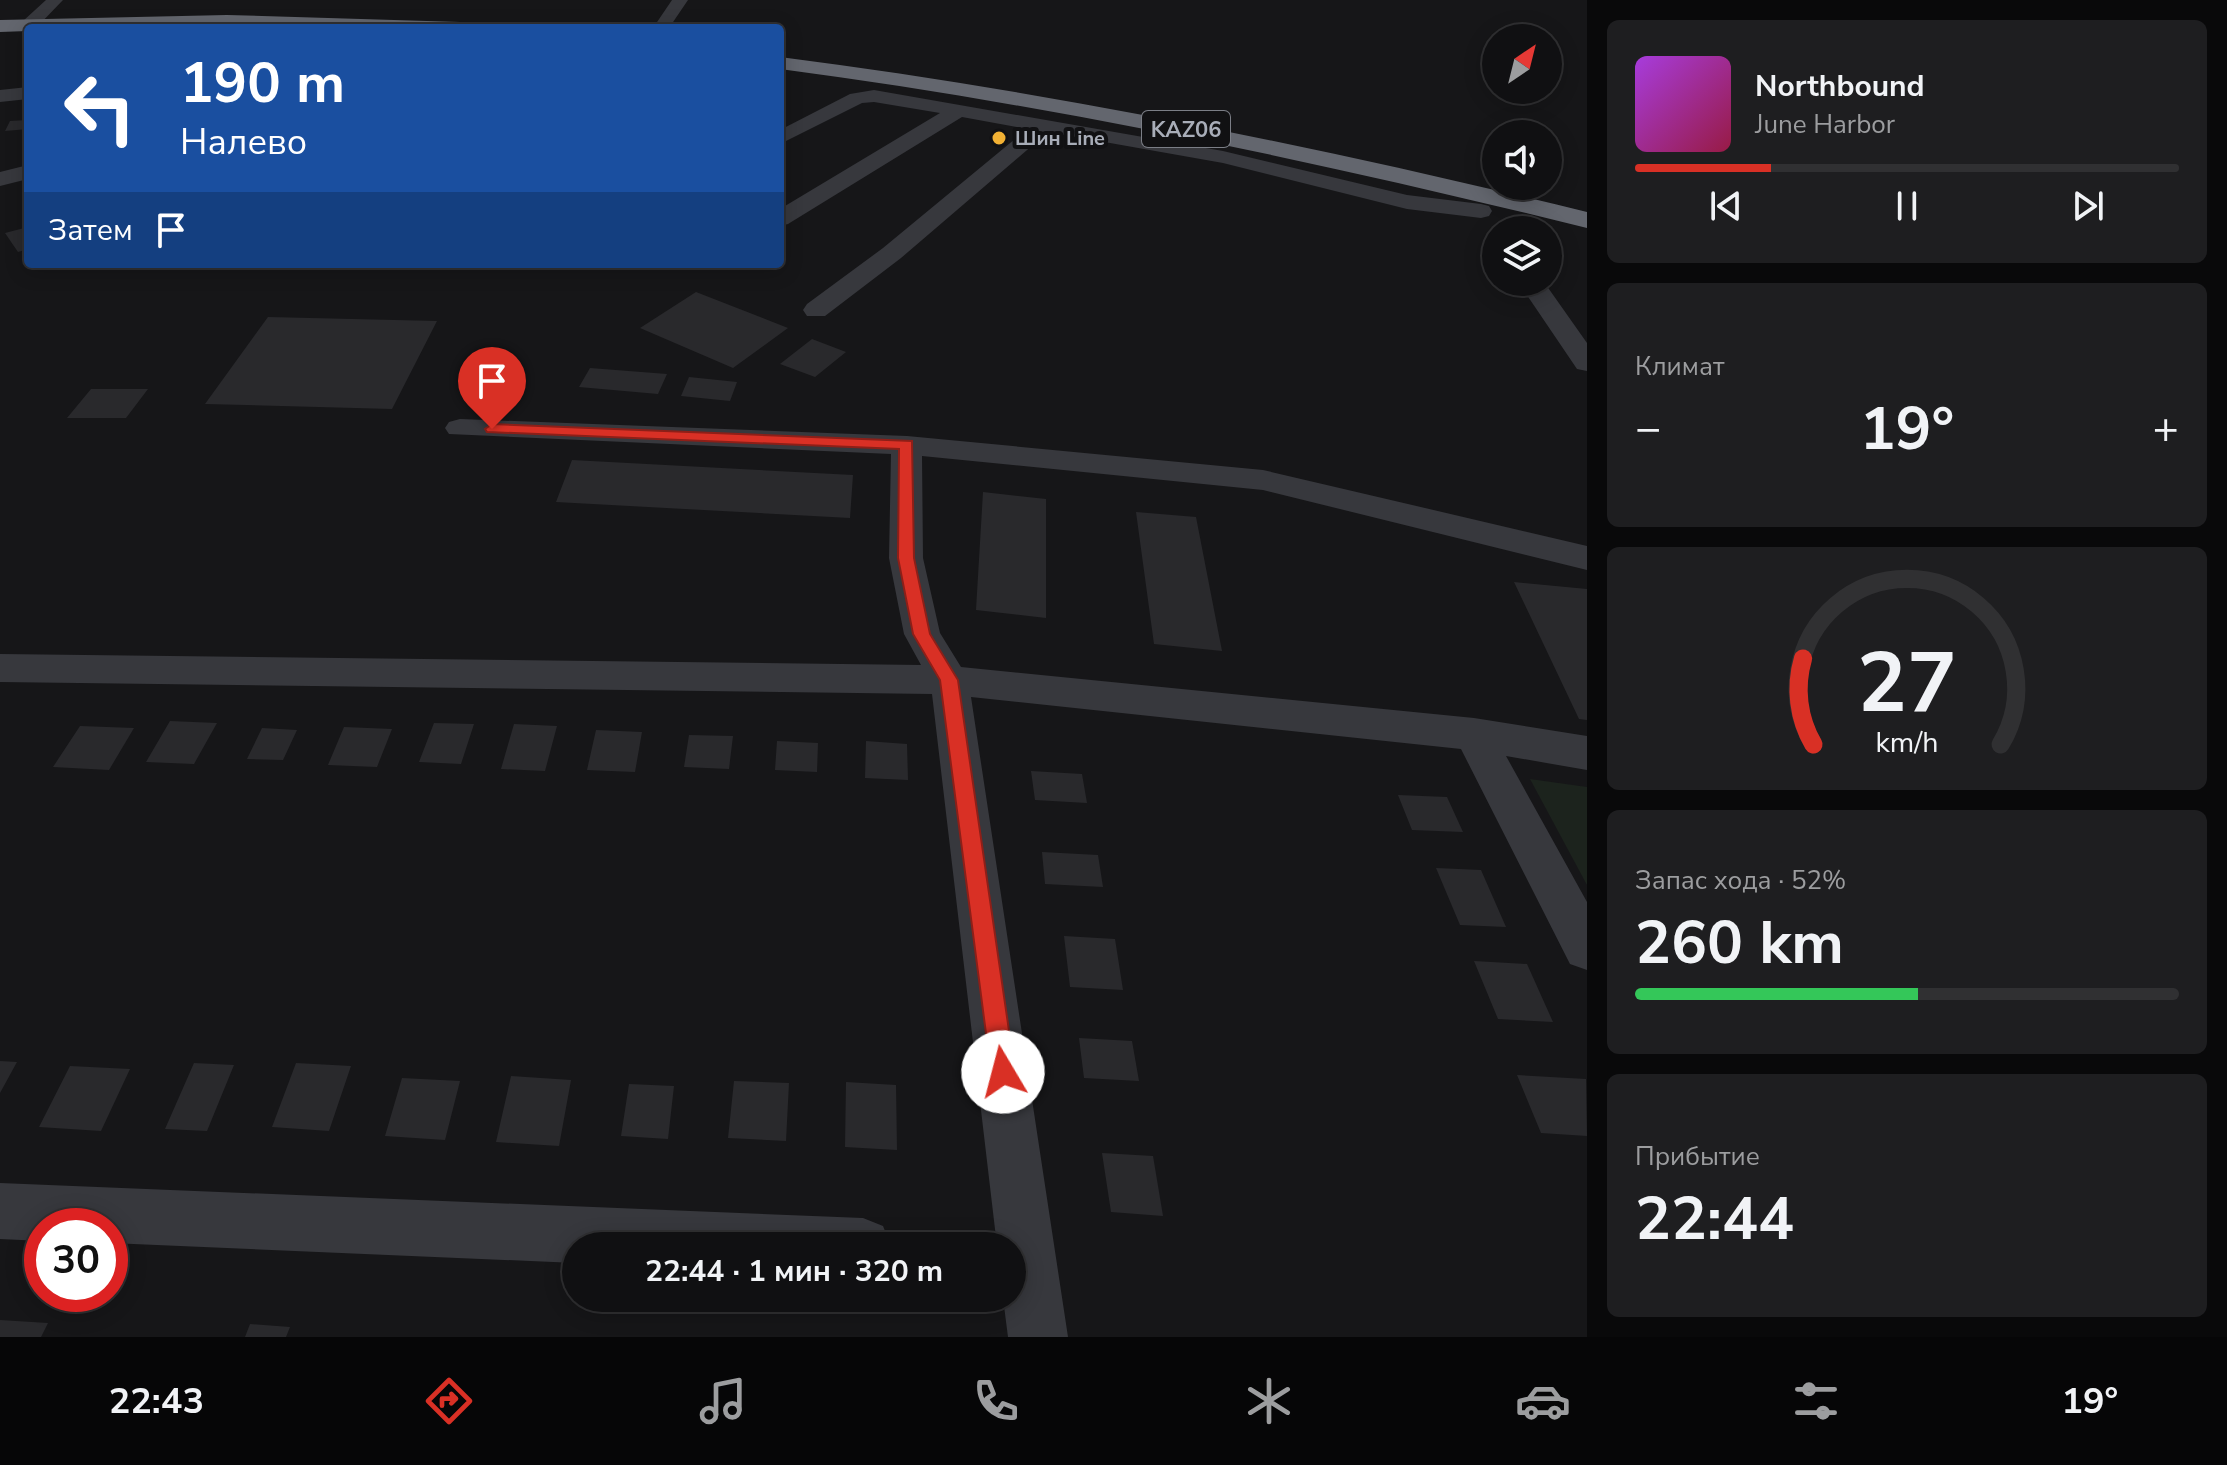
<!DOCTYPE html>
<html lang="ru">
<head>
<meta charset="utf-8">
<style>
	:root { --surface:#101012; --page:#1e1e20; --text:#f1f3f6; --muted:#9c9d9f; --line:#303032; --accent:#d93025 }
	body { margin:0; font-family:"Nunito Sans",sans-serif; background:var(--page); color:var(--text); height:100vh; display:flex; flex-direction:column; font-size:30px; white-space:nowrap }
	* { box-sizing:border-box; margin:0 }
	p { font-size:26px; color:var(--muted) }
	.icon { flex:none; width:44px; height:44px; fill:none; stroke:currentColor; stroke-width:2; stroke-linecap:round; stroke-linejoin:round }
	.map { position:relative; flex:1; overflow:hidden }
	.side { display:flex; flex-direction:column; gap:20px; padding:20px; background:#09090a; width:640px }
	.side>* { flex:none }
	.guide { position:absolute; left:24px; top:24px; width:760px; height:244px; border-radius:8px; box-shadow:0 4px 20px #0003,0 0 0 2px var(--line); background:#1a4fa0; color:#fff; overflow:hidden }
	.needle { width:52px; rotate:35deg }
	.fabs { position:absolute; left:1482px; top:24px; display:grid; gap:16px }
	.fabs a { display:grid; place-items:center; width:80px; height:80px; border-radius:50%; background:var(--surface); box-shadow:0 4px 20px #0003,0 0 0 2px var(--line); font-size:40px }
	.speed { position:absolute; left:24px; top:1208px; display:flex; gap:16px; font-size:40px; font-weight:700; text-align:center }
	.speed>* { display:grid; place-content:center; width:104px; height:104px; border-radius:50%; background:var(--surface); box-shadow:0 4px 20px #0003,0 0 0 2px var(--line); line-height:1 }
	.speed .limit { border:12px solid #d22; background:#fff; color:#111 }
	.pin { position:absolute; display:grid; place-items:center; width:68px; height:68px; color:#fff; margin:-82px -34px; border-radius:50% 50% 50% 0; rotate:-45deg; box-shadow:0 0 8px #0007 }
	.pin .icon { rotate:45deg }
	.me { position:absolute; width:88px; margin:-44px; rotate:352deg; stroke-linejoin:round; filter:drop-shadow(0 0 6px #0008) }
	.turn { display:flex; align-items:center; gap:28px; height:168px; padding:0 24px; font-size:36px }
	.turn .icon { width:104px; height:104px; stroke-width:2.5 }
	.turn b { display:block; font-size:56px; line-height:68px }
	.then { display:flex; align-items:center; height:76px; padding:0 24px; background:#0003; gap:16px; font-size:30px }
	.big { font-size:60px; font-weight:700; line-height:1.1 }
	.side .tile { flex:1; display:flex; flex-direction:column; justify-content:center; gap:12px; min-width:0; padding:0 28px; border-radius:12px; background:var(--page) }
	.side .dial { align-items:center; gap:0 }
	.dial svg { height:208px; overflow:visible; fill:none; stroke:var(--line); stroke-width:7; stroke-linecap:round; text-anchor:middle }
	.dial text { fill:var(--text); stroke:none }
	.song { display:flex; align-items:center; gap:24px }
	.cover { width:96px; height:96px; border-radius:12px; background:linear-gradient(135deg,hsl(280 70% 55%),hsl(340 70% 35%)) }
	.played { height:8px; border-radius:4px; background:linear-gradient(90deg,var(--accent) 25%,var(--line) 25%) }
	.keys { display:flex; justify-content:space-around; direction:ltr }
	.heat { display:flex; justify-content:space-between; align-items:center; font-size:44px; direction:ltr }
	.charge { height:12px; border-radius:6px; background:linear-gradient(90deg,#34c759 52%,var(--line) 0) }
	.trip { position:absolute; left:562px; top:1232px; width:464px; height:80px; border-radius:40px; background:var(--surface); box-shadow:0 4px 20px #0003,0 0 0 2px var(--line); font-weight:700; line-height:80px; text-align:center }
	.dock { display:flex; height:128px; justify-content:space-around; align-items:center; background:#060607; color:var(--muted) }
	.dock .icon { width:56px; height:56px }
	.dock .active { color:var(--accent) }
	.dock b { font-size:36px; color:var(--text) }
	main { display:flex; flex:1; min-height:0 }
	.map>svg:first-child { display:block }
</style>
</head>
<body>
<main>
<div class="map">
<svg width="1587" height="1337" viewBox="0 0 1587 1337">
	<rect width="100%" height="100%" fill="#161618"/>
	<path fill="#1c231d" d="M1530 779 1587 787V885Z"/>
	<path fill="#29292c" d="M28 120V129L5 131 10 121Z
		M28 227V249L18 252 5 233Z
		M696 292 788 328 733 368 640 328Z
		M268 317 437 321 392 409 205 404Z
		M812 339 846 352 815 377 780 364Z
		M590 368 667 374 658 394 579 387Z
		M689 377 737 382 730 401 681 396Z
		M91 389H148L126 418H67Z
		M572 460 853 475 850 518 556 502Z
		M983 492 1046 499V618L976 610Z
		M1136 512 1196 517 1222 651 1154 644Z
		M1514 582 1587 589V720L1579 719Z
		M170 721 217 723 194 764 146 762Z
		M434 723 474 724 461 764 419 762Z
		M514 724 557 726 545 771 501 769Z
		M80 726 134 728 109 770 53 767Z
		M344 727 392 729 377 767 328 765Z
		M262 728 297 730 283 760 247 759Z
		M596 730 642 732 635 772 587 770Z
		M689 735 733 736 729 769 684 767Z
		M777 741 818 743 817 772 775 770Z
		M866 741 907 744 908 780 865 778Z
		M1031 771 1082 774 1087 803 1035 800Z
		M1398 795 1447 797 1463 832 1412 830Z
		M1042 852 1098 855 1103 887 1045 884Z
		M1436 868 1481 870 1506 927 1460 925Z
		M1064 936 1115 939 1123 990 1070 987Z
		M1474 961 1527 964 1553 1022 1498 1019Z
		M1079 1038 1132 1041 1139 1081 1084 1078Z
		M0 1061 17 1062 0 1093Z
		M194 1063 234 1065 207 1131 165 1129Z
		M296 1063 351 1066 329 1131 272 1127Z
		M70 1066 130 1069 101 1131 39 1127Z
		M1517 1075 1586 1079 1587 1136 1541 1133Z
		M511 1076 571 1080 559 1146 496 1142Z
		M402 1078 460 1081 445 1140 385 1136Z
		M734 1081 789 1083 786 1141 728 1138Z
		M846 1082 896 1085 897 1150 845 1147Z
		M629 1084 674 1086 668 1139 621 1136Z
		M1102 1153 1153 1156 1163 1216 1111 1212Z
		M0 1320 48 1323 41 1337H0Z
		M250 1324 290 1327 286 1337H245Z"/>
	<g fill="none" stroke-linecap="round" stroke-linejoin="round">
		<path fill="#37383d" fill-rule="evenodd" d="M46 0H63L36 28 23 29 21 25 23 21Z
			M672 0H688L669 28H653Z
			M28 87V99L0 102V90Z
			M874 90 1223 151 1407 195 1481 204 1489 206 1492 211 1489 216 1481 218 1407 209 1223 163 1048 132 901 258 825 316H807L803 310 807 304 883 248 1027 129 962 117 788 224 780 226V209L940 113 874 102 862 103 780 144V130L850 94Z
			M28 165V179L0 186V172Z
			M1518 282H1544L1587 343V371L1577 369Z
			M460 419 907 436 1263 470 1587 546V570L1263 490 922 456 923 558 940 633 961 667 1474 718 1587 736V770L1506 756 1587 902V970L1570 964 1461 749 971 697 1068 1337H1008L1003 1298H1012V1246H997L932 694 0 682V654L921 665 904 634 889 558 891 454 449 434 445 428 449 422Z
			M0 1183 863 1218 883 1226 891 1246H576V1263L110 1243V1226H42V1241L0 1239Z"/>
		<path fill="#63666e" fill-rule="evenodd" d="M227 15 460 22 470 28H28V31L0 32V20Z
			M780 57C1053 92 1320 147 1587 212V228C1320 162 1053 105 780 69Z"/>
	</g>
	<path fill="#d93025" stroke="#8d1f18" stroke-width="2" d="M492 424 912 441 914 558 930 634 958 680 1015 1072 1012 1080 1003 1084 995 1080 991 1072 940 680 913 634 898 558 899 449 487 432 485 429Z"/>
	<circle fill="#f2b134" stroke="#111113" stroke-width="3" cx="999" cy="138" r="8"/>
	<g text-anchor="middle" stroke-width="8" stroke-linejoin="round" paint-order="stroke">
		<g font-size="20" font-weight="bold" fill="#a8adb8" stroke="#111113" text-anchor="start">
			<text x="1015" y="145">Шин Line</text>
		</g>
		<rect fill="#111113" stroke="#7b7e86" stroke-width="2" x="1142" y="111" width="88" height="36" rx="6"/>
		<g font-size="22" font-weight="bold" fill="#a8adb8">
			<text x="1186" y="137">KАZ06</text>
		</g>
	</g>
</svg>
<div class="fabs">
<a><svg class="needle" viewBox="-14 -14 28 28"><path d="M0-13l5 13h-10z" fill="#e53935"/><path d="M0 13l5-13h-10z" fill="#9c9d9f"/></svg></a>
<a><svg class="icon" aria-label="sound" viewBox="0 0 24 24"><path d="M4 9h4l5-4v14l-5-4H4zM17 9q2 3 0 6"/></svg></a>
<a><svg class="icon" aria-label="layers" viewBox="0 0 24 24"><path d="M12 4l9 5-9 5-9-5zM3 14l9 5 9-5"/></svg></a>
</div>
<div class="speed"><div class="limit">30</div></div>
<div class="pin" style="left:492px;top:429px;background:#d93025"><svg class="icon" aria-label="arrive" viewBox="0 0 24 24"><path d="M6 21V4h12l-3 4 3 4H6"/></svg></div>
<svg class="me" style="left:1003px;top:1072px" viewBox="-20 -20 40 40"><circle r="19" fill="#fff"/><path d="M0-13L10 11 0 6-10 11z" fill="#d93025"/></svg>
<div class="trip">22:44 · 1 мин · 320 m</div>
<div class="guide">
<div class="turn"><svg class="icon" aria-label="left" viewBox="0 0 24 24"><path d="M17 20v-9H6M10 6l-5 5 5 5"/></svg><div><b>190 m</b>Налево</div></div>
<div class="then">Затем<svg class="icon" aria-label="arrive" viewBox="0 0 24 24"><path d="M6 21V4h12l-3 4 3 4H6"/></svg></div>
</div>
</div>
<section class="side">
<div class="tile">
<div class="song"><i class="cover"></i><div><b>Northbound</b><p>June Harbor</p></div></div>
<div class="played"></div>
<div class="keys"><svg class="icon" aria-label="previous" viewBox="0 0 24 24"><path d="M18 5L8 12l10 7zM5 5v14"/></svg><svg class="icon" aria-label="pause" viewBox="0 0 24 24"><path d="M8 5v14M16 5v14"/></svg><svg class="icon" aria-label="next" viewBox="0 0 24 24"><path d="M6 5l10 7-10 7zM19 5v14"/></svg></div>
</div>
<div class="tile"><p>Климат</p>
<div class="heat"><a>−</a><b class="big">19°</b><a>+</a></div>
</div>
<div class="tile dial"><svg viewBox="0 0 100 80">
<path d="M14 69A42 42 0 1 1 86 69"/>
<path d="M14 69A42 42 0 0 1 10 36" stroke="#d93025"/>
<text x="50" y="56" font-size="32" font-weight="700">27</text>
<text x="50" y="72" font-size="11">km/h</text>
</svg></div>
<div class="tile"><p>Запас хода · 52%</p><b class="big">260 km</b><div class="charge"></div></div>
<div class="tile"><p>Прибытие</p><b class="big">22:44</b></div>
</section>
</main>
<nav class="dock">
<b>22:43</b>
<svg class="icon active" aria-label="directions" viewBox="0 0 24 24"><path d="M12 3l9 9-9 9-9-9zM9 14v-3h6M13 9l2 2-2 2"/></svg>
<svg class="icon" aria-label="music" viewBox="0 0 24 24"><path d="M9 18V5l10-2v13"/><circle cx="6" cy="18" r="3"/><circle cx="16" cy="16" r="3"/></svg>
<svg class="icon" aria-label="phone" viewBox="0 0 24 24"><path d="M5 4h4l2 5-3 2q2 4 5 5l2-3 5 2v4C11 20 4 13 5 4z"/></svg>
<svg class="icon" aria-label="climate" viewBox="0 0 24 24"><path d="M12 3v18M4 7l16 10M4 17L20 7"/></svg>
<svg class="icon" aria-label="car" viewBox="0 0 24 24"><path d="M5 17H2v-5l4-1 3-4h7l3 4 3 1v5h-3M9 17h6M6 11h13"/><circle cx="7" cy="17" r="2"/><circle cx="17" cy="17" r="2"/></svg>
<svg class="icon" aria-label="filters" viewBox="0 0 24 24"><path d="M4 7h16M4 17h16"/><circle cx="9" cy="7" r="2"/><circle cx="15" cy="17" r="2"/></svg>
<b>19°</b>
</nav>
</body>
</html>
